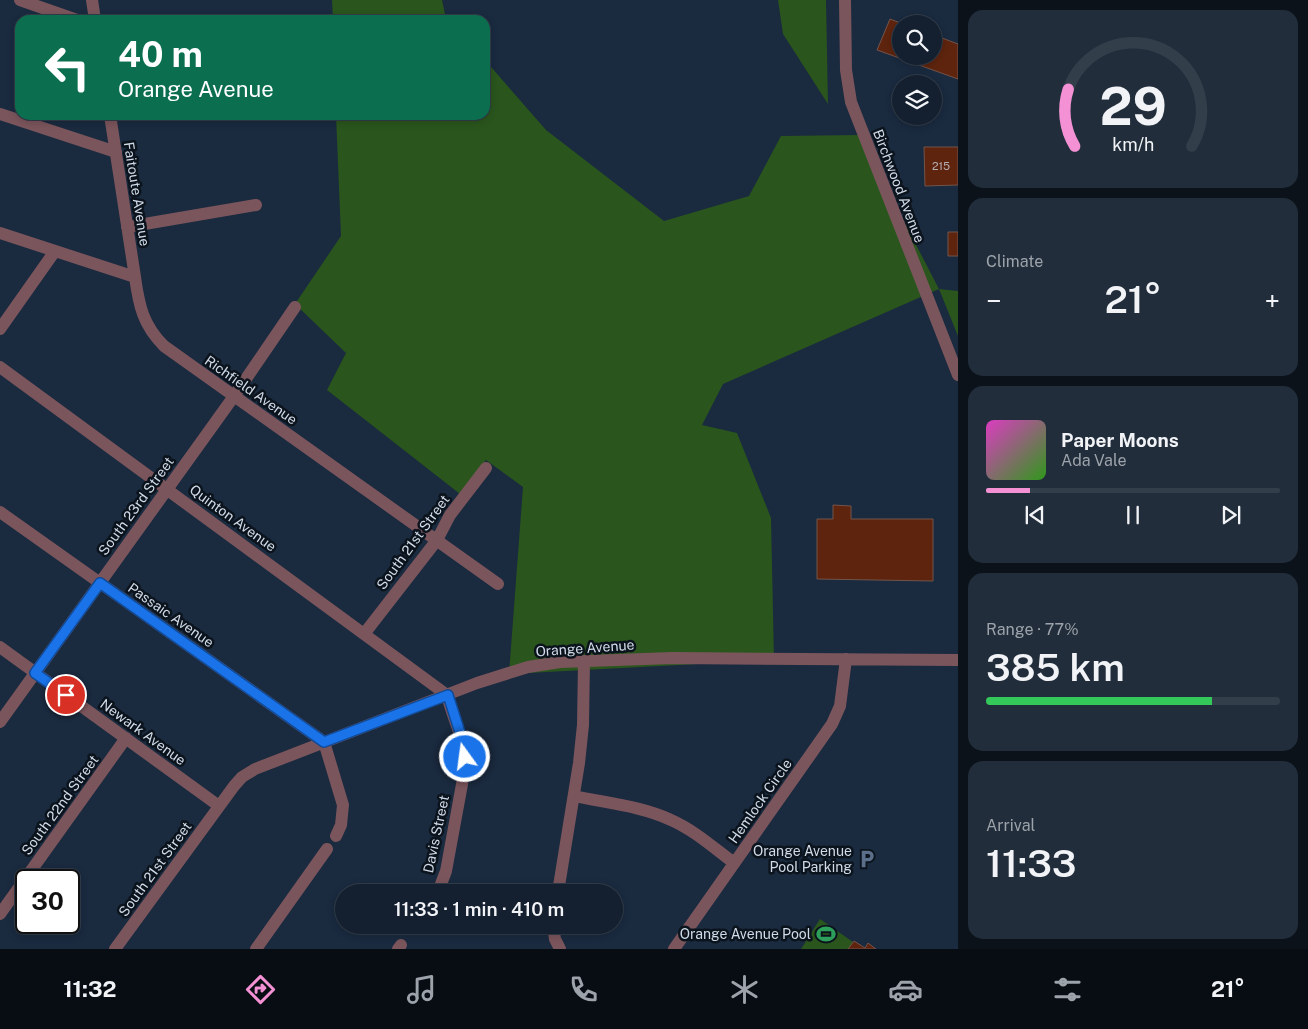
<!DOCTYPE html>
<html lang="en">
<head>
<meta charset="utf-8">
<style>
	:root { --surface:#14202f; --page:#212d3b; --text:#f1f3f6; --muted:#9da3aa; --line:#333e4b; --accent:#f491d4 }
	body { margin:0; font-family:"Public Sans",sans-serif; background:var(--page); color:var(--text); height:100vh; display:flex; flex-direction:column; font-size:19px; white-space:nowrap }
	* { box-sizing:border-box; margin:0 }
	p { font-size:16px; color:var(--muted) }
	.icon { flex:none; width:28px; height:28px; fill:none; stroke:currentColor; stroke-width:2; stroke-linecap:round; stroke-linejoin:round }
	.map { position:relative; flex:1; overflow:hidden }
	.panel { display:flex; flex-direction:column; gap:10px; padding:10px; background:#0b121a; width:350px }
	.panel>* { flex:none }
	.banner { position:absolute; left:15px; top:15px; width:475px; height:105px; border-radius:15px; box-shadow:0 2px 8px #0003,0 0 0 1px var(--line); background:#0b6e4f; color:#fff; overflow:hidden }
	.buttons { position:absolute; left:892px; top:15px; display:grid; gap:10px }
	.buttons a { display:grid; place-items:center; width:50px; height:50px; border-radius:50%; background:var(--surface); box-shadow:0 2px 8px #0003,0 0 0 1px var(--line); font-size:25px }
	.speed { position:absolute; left:15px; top:869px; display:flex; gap:10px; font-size:25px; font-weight:700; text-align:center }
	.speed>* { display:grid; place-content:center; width:65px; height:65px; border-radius:50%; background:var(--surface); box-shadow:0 2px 8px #0003,0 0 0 1px var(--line); line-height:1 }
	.speed .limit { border:2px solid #111; border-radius:8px; background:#fff; color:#111 }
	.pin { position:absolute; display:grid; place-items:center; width:42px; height:42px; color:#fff; margin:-21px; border:2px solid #fff; border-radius:50%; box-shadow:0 1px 5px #0007 }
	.me { position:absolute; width:55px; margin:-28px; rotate:346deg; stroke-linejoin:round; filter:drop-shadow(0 0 4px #0008) }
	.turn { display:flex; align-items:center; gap:18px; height:105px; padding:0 20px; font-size:22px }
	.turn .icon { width:65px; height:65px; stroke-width:2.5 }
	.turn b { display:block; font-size:35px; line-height:42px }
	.big { font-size:38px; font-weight:600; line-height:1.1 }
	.panel .widget { flex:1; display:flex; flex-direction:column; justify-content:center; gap:8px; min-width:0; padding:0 18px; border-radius:15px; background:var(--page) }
	.panel .dial { align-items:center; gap:0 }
	.dial svg { height:130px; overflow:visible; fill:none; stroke:var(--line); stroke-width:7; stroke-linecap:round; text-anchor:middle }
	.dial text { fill:var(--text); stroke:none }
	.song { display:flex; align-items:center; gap:15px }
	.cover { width:60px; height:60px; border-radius:8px; background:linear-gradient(135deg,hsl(310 70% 55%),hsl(110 70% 35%)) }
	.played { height:5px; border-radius:2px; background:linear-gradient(90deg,var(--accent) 15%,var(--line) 15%) }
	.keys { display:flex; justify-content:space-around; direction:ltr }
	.heat { display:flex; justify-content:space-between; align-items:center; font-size:28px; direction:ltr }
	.charge { height:8px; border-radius:4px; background:linear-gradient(90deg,#34c759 77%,var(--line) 0) }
	.trip { position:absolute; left:335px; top:884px; width:288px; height:50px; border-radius:25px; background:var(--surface); box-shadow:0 2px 8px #0003,0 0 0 1px var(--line); font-weight:600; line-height:50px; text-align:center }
	.menu { display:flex; height:80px; justify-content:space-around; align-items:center; background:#080d13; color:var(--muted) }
	.menu .icon { width:35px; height:35px }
	.menu .current { color:var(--accent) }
	.menu b { font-size:22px; color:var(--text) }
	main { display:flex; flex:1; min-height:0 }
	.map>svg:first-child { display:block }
</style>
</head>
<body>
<main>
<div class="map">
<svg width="958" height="949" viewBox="0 0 958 949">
	<rect width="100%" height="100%" fill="#1a2a3f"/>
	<path fill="#2a551d" d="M332 0H442L445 14 450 20H333Z
		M778 0H826L828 104 783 34Z
		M485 60 546 130 664 221 749 196 781 136 859 135 939 289 958 291V336L939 289 723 384 702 425 737 433 771 518 774 660 509 674 523 487 486 460 460 494 327 390 346 353 295 304 341 236 336 115H485Z
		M820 919 863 949H801Z"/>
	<path fill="#5e240e" stroke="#73544a" d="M890 19 903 24H901V56H934V35L958 44V79L877 50Z
		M924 147H958V185L925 186Z
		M948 232H958V256H948Z
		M833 505 851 506V519H933V581L817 579V519H833Z
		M854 941 865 948 868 943 876 949H848Z"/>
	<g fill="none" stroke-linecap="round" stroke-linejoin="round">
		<path stroke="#7b555c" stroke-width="12" d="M20 0 77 20
			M92 0 95 20
			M845 0 846 70 851 102 958 375
			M0 114 116 152
			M110 115 135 277
			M127 227 256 205
			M0 233 135 277C139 306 143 325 164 346L498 584
			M0 329 55 251
			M0 367 447 695C453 719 466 742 465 768L446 871 438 892
			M0 512 324 742 343 805 341 825 336 836
			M364 634 437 540 450 515 486 468
			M0 647 219 806
			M0 722 237 392 295 307
			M574 796C606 803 641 806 671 820 694 830 714 848 734 863
			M558 892 579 763 583 725 584 661
			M0 914 126 738
			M553 925 555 939 560 949
			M115 949 234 786 242 777 255 769 477 683 528 667 560 662 672 658 958 660
			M256 949 327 849
			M398 949 401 945
			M674 949 832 724 840 706 846 659"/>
	</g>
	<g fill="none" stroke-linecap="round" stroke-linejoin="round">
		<g stroke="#114b97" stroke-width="12">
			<path id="route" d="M66 695 35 673 100 583 324 742 448 695 464 745 465 757"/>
		</g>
		<use href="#route" stroke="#1a73e8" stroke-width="9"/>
	</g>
	<defs>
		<g id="parking-bare" transform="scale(1.5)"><path d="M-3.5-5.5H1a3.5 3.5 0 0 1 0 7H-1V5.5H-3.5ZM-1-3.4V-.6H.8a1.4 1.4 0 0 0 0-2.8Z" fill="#5c6f8a" stroke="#0b131c" stroke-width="2.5" paint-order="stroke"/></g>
		<g id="stadium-bare" transform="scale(1.5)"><path d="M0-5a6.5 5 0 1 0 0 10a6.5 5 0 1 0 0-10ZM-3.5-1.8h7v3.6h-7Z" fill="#2e9e5b" stroke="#0b131c" stroke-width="2.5" paint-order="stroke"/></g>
	</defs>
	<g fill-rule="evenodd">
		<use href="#parking-bare" x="867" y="859"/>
		<use href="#stadium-bare" x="826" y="934"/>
	</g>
	<g text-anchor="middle" stroke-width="5" stroke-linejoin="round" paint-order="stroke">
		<g font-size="11" fill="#b4adb2">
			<text x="941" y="170">215</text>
		</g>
		<g font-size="14" fill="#d0dbe9" stroke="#0b131c">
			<text transform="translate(899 186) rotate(69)" y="5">Birchwood Avenue</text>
			<text transform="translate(137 194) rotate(81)" y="5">Faitoute Avenue</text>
			<text transform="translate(251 390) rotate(35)" y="5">Richfield Avenue</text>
			<text transform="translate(136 506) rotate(-54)" y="5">South 23rd Street</text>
			<text transform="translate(233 518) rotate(36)" y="5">Quinton Avenue</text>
			<text transform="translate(413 542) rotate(-54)" y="5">South 21st Street</text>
			<text transform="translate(171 615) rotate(35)" y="5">Passaic Avenue</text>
			<text transform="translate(585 648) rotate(-4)" y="5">Orange Avenue</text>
			<text transform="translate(143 732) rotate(36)" y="5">Newark Avenue</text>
			<text transform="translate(760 801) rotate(-55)" y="5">Hemlock Circle</text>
			<text transform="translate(60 805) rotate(-54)" y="5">South 22nd Street</text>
			<text transform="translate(436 834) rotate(-78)" y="5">Davis Street</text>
			<text transform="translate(155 869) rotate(-54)" y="5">South 21st Street</text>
		</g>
		<g font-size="14" fill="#d0dbe9" stroke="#0b131c" text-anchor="end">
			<text x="852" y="856">Orange Avenue<tspan x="852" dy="16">Pool Parking</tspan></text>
			<text x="811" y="939">Orange Avenue Pool</text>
		</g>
	</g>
</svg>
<div class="buttons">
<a><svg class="icon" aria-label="search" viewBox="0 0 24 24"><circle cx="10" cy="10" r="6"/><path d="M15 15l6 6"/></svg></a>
<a><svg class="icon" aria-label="layers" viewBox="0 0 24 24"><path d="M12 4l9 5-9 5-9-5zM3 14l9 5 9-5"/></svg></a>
</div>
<div class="speed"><div class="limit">30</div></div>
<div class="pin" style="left:66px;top:695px;background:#d93025"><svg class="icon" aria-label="arrive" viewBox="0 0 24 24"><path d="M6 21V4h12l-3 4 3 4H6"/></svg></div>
<svg class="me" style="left:465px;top:757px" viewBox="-20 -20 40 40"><circle r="17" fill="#1a73e8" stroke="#fff" stroke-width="3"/><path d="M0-11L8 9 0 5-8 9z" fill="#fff"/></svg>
<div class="trip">11:33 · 1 min · 410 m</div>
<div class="banner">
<div class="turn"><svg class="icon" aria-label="left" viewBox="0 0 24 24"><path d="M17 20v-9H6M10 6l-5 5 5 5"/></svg><div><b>40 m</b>Orange Avenue</div></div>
</div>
</div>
<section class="panel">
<div class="widget dial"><svg viewBox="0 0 100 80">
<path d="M14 69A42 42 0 1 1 86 69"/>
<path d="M14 69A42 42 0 0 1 10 34" stroke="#f491d4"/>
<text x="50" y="56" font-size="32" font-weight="700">29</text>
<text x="50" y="72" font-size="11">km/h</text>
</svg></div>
<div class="widget"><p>Climate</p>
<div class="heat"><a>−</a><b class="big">21°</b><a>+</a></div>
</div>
<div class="widget">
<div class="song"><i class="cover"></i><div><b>Paper Moons</b><p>Ada Vale</p></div></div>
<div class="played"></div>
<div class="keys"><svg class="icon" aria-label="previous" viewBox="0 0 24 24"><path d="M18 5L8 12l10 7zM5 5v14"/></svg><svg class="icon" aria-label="pause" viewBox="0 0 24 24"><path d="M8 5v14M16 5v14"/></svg><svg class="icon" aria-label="next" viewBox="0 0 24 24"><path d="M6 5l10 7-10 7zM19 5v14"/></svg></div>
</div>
<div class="widget"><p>Range · 77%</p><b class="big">385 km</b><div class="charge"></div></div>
<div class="widget"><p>Arrival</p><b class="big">11:33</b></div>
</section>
</main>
<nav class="menu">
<b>11:32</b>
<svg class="icon current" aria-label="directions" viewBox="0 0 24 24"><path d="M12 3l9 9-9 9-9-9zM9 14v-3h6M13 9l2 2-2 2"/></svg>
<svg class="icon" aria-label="music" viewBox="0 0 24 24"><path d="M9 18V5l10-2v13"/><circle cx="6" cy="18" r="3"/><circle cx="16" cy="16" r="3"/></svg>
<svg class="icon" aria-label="phone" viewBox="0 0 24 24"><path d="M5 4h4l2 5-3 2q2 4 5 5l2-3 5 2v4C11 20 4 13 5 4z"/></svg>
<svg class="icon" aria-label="climate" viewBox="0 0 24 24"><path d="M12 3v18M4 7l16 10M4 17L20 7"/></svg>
<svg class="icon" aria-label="car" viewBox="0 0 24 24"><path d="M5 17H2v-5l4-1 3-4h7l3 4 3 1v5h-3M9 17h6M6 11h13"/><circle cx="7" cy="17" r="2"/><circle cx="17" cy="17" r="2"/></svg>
<svg class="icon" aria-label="filters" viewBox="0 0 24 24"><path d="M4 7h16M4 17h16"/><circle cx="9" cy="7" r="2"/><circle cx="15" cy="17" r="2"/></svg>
<b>21°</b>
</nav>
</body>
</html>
